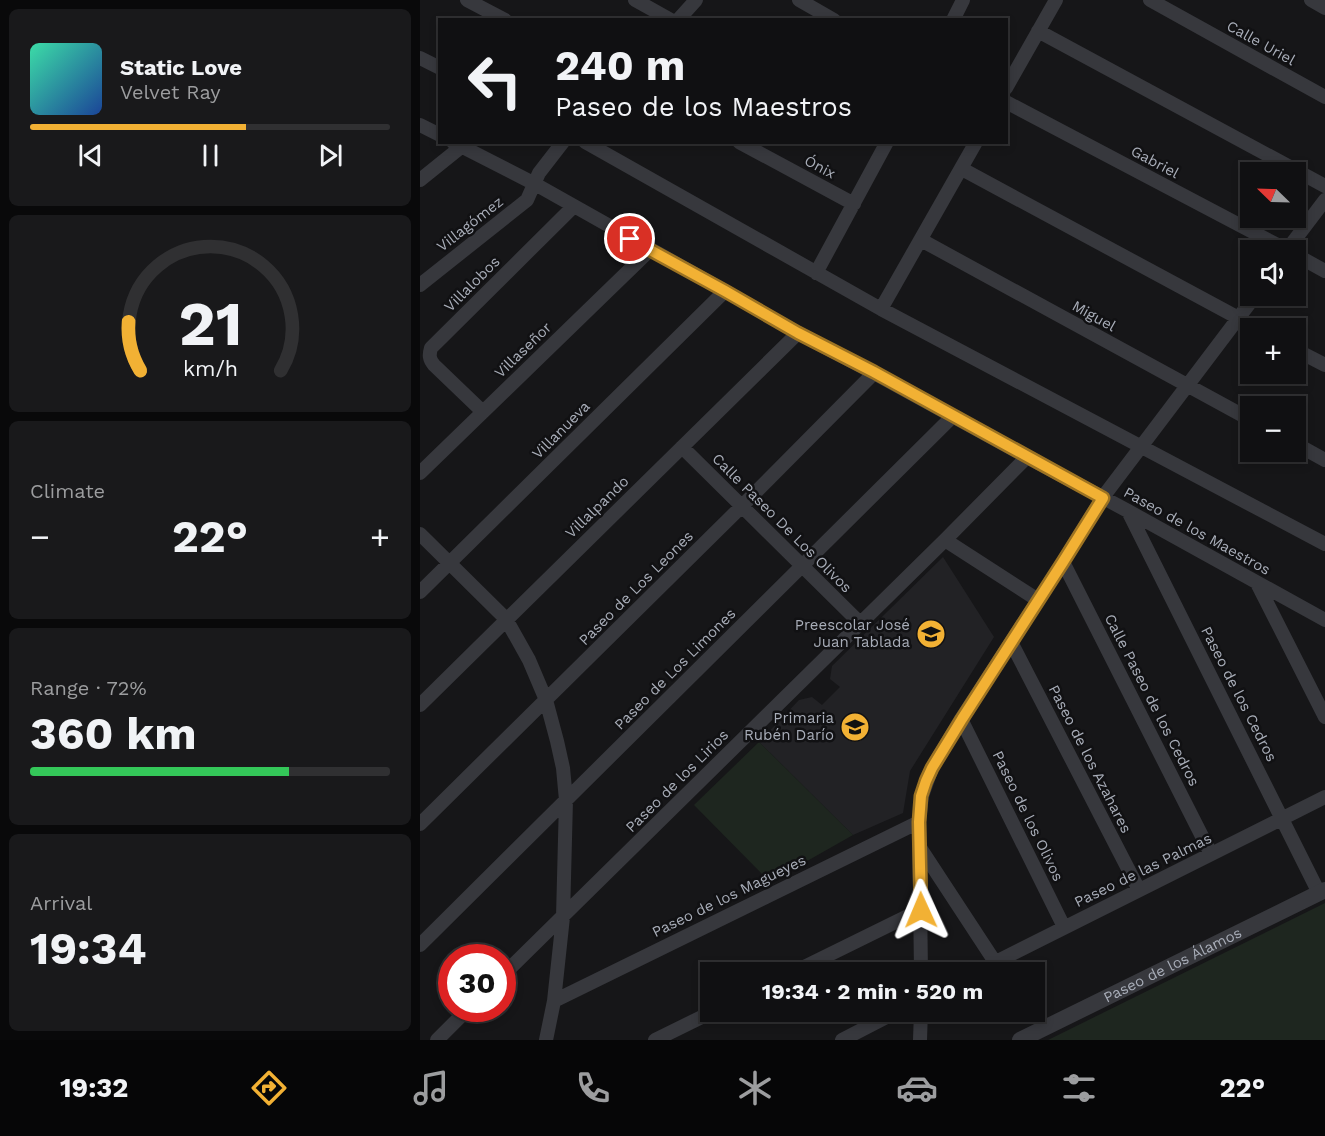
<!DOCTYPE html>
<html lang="en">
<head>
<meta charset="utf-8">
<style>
	:root { --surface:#101012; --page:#19191b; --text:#f1f3f6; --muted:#9c9d9f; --line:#303032; --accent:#f2b134 }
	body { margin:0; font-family:"Work Sans",sans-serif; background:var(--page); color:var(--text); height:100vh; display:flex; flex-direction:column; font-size:22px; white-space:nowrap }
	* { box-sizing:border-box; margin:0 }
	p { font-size:20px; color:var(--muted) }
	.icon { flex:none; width:33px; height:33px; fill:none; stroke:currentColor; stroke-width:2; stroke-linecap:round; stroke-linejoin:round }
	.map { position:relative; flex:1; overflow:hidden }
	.sheet { display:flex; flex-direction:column; gap:9px; padding:9px; background:#09090a; width:420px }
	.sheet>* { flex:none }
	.top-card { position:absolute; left:18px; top:18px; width:570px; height:126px; border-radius:0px; box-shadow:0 3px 9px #0003,0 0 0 2px var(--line); background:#101012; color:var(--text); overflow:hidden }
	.needle { width:39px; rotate:293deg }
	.buttons { position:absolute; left:820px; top:162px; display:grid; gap:12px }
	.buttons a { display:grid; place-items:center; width:66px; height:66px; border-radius:0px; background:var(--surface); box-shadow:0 3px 9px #0003,0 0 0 2px var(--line); font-size:30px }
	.speed { position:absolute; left:18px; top:944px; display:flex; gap:12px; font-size:30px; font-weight:700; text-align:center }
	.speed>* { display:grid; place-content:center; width:78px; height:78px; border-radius:50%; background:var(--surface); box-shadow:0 3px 9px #0003,0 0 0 2px var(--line); line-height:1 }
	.speed .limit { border:9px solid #d22; background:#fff; color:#111 }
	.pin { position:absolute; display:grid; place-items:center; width:51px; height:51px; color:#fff; margin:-26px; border:3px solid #fff; border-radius:50%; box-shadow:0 2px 6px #0007 }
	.me { position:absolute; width:66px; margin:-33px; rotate:359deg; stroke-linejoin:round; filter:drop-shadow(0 0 4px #0008) }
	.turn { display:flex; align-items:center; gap:21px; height:126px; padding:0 18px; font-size:27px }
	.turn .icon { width:78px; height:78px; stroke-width:2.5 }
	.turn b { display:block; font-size:42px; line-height:51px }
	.big { font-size:45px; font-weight:700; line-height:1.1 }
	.sheet .widget { flex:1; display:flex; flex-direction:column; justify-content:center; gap:9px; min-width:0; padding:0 21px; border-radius:9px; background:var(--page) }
	.sheet .dial { align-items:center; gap:0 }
	.dial svg { height:156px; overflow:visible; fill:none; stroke:var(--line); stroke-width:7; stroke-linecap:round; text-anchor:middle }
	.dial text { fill:var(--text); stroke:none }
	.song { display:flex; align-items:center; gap:18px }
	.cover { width:72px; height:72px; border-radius:9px; background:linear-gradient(135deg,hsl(160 70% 55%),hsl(220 70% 35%)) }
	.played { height:6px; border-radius:3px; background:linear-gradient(90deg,var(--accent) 60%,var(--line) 60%) }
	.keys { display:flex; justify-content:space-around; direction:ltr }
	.heat { display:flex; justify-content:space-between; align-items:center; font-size:33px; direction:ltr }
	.charge { height:9px; border-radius:4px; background:linear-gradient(90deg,#34c759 72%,var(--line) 0) }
	.trip { position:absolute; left:280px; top:962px; width:345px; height:60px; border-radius:0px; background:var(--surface); box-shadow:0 3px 9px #0003,0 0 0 2px var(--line); font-weight:700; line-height:60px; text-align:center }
	.tabs { display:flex; height:96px; justify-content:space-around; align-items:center; background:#060607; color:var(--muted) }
	.tabs .icon { width:42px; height:42px }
	.tabs .selected { color:var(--accent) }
	.tabs b { font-size:27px; color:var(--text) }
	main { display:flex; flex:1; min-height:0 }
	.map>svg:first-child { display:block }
</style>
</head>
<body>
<main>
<section class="sheet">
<div class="widget">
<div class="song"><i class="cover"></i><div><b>Static Love</b><p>Velvet Ray</p></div></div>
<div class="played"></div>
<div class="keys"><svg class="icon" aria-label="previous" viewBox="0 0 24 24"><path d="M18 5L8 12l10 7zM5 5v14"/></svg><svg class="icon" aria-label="pause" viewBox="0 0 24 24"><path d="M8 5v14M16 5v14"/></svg><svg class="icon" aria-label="next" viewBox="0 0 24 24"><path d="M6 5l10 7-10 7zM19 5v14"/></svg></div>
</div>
<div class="widget dial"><svg viewBox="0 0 100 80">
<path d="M14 69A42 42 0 1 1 86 69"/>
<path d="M14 69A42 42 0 0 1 8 44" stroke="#f2b134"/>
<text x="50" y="56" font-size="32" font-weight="700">21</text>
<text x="50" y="72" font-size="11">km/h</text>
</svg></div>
<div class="widget"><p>Climate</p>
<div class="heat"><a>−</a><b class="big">22°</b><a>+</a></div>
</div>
<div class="widget"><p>Range · 72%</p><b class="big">360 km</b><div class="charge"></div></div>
<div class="widget"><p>Arrival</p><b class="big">19:34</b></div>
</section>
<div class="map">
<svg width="905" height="1040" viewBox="0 0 905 1040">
	<rect width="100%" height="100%" fill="#161618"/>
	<path fill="#222225" d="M523 557 574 637 490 771 483 813 433 835 339 742 379 700 392 697 402 705 420 687 410 679 412 666Z"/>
	<path fill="#1e261f" d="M339 742 433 835 350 882 274 805Z
		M905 903V1040H628Z"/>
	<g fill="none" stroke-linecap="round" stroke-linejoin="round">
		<path stroke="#37383d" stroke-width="14" d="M47 0 85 20
			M215 0 251 20
			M379 0 414 20
			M730 0 905 97
			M891 0 905 8
			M258 20 276 0
			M533 20 543 0
			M618 31 905 186
			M0 58 20 68
			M586 88 636 0
			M586 102 867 250
			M0 125 20 135
			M33 142 115 184 305 291 378 333 454 373 607 457 708 511 905 620
			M165 142 461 309 905 544
			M319 142 434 204
			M542 169 837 328
			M0 180 41 147
			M501 240 831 420
			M867 250 905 200
			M876 255 905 271
			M396 273 467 142
			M0 285 107 200 119 173 143 142
			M461 309 556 142
			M876 350 905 365
			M63 412 14 365C9 359 9 355 11 348L153 207
			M876 444 905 460
			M262 447 440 623
			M0 473 230 250
			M708 511 899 893
			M0 534 86 619 109 660 126 700 137 741 143 768 146 800 143 917 134 1001 126 1040
			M525 540 618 600
			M643 562 791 854
			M837 583 905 717
			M0 592 305 291
			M591 642 719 890
			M0 705 378 333
			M541 719 644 927
			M0 824 322 506 454 373
			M499 846 575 962
			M0 945 533 416
			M374 972 500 910
			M501 972 499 822 502 796 512 768 541 719 643 562 683 497 835 296
			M556 972 905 797
			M82 976 525 540 607 457
			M134 1001 499 822
			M17 1040 49 1008
			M235 1040 294 1011
			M422 1040 478 1011
			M500 1040 501 1011"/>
		<path stroke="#37383d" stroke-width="16" id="s1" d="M600 1040 905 890"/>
	</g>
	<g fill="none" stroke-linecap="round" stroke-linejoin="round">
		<g stroke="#9d7322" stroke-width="15">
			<path id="route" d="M210 239 305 291 378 333 454 372 683 498 643 562 542 719 512 768 506 781 501 796 499 822 501 910"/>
		</g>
		<use href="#route" stroke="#f2b134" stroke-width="10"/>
	</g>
	<defs>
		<g id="school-disc" transform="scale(1.5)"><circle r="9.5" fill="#f2b134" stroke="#111113"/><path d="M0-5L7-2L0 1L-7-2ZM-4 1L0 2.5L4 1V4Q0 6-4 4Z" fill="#111"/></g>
	</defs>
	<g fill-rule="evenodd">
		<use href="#school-disc" x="511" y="634"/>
		<use href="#school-disc" x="435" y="727"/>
	</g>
	<g text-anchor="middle" stroke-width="5" stroke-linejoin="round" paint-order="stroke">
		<g font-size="15" fill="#a8adb8" stroke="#111113">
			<text transform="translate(841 43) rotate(29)" y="5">Calle Uriel</text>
			<text transform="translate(735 162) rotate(28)" y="5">Gabriel</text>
			<text transform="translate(400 167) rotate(28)" y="5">Ónix</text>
			<text transform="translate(50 224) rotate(-38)" y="5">Villagómez</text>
			<text transform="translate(52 284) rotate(-45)" y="5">Villalobos</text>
			<text transform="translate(674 316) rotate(29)" y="5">Miguel</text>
			<text transform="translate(103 350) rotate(-44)" y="5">Villaseñor</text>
			<text transform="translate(141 430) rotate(-45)" y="5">Villanueva</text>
			<text transform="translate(177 507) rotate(-44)" y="5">Villalpando</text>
			<text transform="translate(362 523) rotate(45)" y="5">Calle Paseo De Los Olivos</text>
			<text transform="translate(777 531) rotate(29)" y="5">Paseo de los Maestros</text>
			<text transform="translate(216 588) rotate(-45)" y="5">Paseo de Los Leones</text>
			<text transform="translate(255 669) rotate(-45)" y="5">Paseo de Los Limones</text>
			<text transform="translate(819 694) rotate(63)" y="5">Paseo de los Cedros</text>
			<text transform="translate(732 700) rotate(63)" y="5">Calle Paseo de los Cedros</text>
			<text transform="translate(670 759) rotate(63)" y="5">Paseo de los Azahares</text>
			<text transform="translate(257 781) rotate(-45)" y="5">Paseo de los Lirios</text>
			<text transform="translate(608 816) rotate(64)" y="5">Paseo de los Olivos</text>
			<text transform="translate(723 870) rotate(-26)" y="5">Paseo de las Palmas</text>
			<text transform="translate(309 896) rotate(-26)" y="5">Paseo de los Magueyes</text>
			<text dy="5" stroke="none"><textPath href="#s1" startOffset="170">Paseo de los Álamos</textPath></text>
		</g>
		<g font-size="15" fill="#a8adb8" stroke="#111113" text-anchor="end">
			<text x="490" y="630">Preescolar José<tspan x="490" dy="17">Juan Tablada</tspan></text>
			<text x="414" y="723">Primaria<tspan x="414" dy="17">Rubén Darío</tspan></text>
		</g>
	</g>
</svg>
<div class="buttons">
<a><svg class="needle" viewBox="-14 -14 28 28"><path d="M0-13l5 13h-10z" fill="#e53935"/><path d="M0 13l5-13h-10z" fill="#9c9d9f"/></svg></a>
<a><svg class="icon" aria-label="sound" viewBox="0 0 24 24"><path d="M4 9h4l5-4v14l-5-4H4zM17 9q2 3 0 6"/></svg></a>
<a>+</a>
<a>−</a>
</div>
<div class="speed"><div class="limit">30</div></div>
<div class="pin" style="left:210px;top:239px;background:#d93025"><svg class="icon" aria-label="arrive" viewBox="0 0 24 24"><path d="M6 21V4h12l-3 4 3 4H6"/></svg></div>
<svg class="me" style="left:501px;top:910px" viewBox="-20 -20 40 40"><path d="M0-17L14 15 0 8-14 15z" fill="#f2b134" stroke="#fff" stroke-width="4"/></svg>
<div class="trip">19:34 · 2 min · 520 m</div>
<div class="top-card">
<div class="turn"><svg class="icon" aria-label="left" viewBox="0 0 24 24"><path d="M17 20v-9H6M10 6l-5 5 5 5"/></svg><div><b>240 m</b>Paseo de los Maestros</div></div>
</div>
</div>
</main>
<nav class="tabs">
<b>19:32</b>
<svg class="icon selected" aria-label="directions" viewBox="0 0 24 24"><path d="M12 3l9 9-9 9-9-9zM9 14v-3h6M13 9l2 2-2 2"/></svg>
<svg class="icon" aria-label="music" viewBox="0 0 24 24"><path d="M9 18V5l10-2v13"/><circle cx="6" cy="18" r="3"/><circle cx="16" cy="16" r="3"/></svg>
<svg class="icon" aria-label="phone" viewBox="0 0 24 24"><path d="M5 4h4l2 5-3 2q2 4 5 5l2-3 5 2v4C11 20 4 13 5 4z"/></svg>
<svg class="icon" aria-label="climate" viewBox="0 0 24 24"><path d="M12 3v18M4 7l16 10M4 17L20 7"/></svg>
<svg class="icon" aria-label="car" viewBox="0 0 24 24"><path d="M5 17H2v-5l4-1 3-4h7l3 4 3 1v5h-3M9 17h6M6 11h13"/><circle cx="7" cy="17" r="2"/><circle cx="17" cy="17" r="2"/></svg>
<svg class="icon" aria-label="filters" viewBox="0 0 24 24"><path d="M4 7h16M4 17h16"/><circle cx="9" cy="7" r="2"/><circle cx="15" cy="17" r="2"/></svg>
<b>22°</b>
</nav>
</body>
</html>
